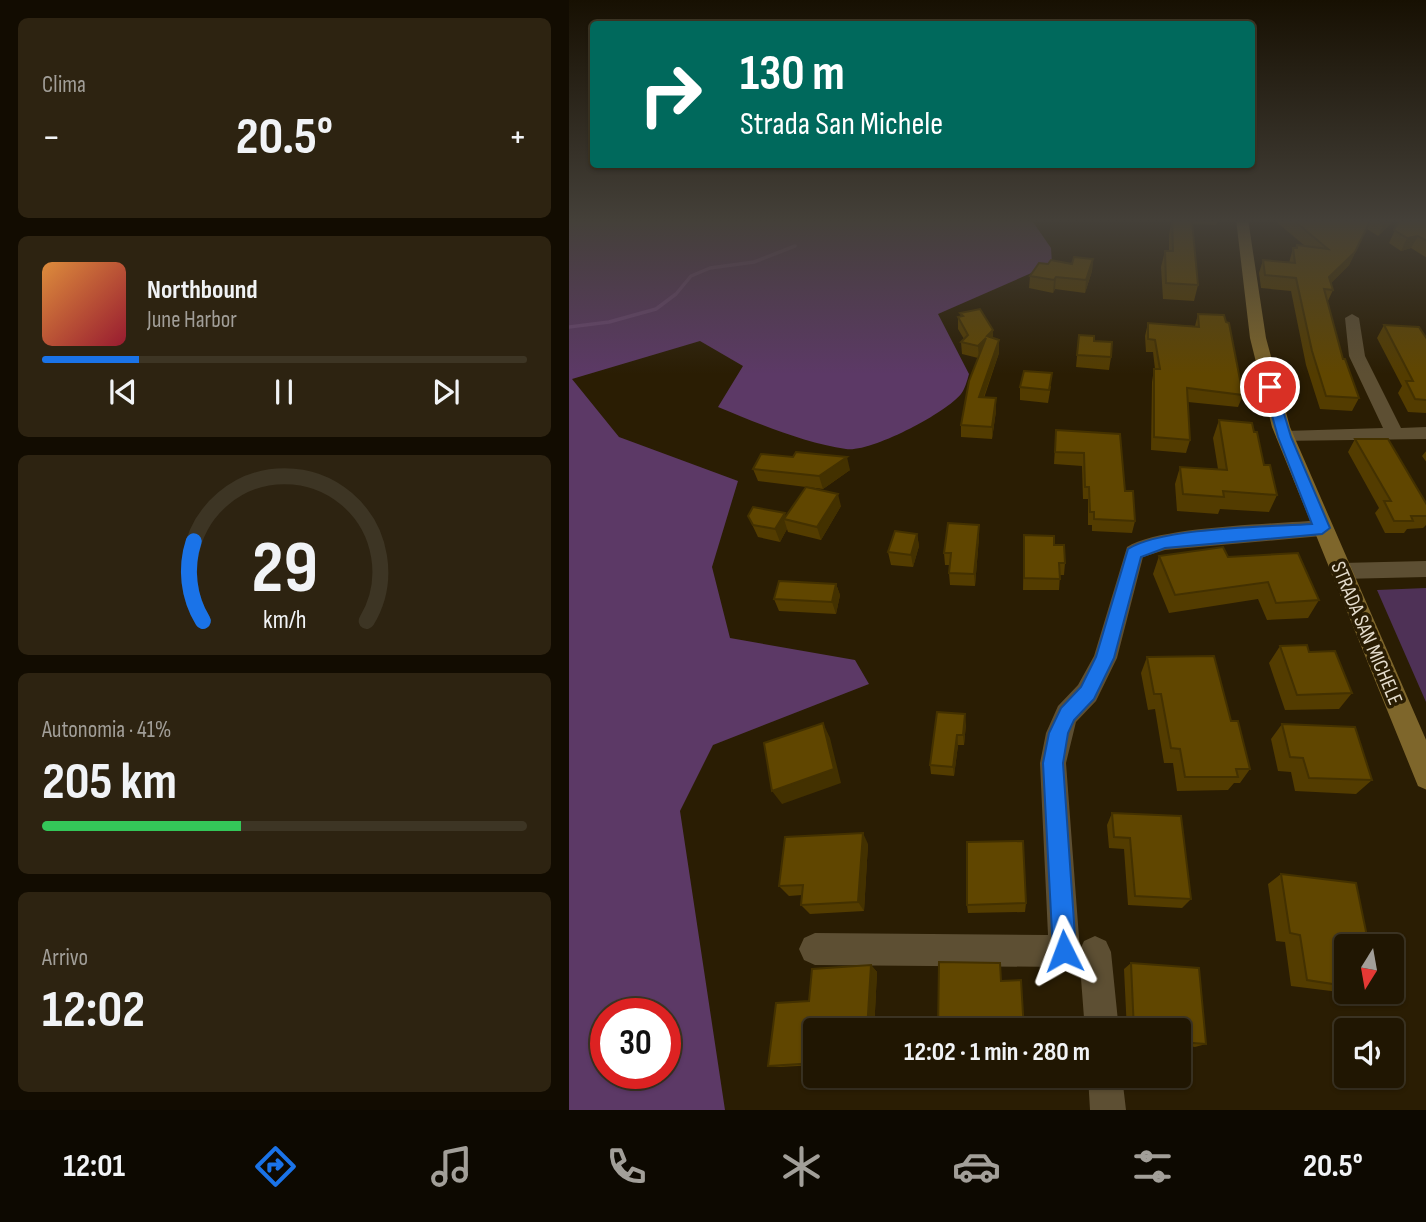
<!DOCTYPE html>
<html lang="it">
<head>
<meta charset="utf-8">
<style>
	:root { --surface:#201602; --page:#2d2311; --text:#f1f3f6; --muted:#a29f99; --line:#3d3524; --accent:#1a73e8 }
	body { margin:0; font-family:"Sofia Sans Condensed",sans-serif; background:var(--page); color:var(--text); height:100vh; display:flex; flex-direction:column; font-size:26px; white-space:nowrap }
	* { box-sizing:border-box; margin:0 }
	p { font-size:23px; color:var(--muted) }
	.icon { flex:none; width:38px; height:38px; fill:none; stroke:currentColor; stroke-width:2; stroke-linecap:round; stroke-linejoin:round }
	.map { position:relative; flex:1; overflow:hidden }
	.drawer { display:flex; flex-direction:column; gap:18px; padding:18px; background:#120c01; width:569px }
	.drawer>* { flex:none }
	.hud { position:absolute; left:21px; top:21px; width:665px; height:147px; border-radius:7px; box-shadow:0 2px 5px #0004,0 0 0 2px var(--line); background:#00695c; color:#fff; overflow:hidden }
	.needle { width:46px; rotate:191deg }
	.buttons { position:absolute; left:765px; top:934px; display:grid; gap:14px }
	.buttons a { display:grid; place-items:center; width:70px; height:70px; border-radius:7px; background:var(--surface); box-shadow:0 2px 5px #0004,0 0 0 2px var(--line); font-size:35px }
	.speed { position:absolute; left:21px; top:998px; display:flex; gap:14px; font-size:35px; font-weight:700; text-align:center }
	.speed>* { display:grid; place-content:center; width:91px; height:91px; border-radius:50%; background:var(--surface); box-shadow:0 2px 5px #0004,0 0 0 2px var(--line); line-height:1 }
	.speed .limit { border:10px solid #d22; background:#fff; color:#111 }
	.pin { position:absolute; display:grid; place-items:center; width:60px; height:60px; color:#fff; margin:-30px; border:4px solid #fff; border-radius:50%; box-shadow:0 2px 7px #0007 }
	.me { position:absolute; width:77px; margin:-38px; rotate:357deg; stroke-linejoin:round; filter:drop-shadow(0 0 5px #0008) }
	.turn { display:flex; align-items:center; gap:24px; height:147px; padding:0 35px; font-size:32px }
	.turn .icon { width:91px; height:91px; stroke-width:2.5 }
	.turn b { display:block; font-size:49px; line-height:60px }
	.big { font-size:52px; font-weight:700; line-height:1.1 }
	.drawer .card { flex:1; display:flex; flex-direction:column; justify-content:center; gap:10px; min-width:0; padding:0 24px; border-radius:10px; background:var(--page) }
	.drawer .dial { align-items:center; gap:0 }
	.dial svg { height:182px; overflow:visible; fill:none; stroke:var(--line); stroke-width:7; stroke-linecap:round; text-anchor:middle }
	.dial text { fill:var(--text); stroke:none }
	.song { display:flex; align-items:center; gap:21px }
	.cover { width:84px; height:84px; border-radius:10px; background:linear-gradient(135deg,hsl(30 70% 55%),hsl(350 70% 35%)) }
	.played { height:7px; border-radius:4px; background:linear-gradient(90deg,var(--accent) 20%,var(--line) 20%) }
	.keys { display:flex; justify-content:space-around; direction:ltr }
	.heat { display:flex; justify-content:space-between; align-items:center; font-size:38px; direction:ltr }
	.charge { height:10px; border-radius:5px; background:linear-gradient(90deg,#34c759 41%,var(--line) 0) }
	.trip { position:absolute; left:234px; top:1018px; width:388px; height:70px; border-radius:7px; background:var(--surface); box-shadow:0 2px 5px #0004,0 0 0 2px var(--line); font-weight:700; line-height:70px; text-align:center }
	.tab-bar { display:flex; height:112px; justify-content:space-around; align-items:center; background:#0d0901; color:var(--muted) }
	.tab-bar .icon { width:49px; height:49px }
	.tab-bar .current { color:var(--accent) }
	.tab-bar b { font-size:32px; color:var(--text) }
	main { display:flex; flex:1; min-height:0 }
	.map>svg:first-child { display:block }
</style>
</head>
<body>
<main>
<section class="drawer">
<div class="card"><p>Clima</p>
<div class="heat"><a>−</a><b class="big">20.5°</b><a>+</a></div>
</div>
<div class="card">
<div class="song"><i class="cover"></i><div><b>Northbound</b><p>June Harbor</p></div></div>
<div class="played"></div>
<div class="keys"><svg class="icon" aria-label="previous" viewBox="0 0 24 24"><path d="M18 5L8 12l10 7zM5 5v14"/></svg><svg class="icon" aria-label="pause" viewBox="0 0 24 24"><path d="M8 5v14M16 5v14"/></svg><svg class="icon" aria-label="next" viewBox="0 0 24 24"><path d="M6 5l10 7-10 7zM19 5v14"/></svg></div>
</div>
<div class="card dial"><svg viewBox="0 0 100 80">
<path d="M14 69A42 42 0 1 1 86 69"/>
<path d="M14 69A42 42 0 0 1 10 34" stroke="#1a73e8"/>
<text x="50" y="56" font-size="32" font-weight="700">29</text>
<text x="50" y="72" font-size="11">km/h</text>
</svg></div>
<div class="card"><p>Autonomia · 41%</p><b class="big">205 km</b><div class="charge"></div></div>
<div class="card"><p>Arrivo</p><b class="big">12:02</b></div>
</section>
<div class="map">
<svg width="858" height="1110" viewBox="0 0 858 1110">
	<rect width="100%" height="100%" fill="#2a1d03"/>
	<path fill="#4e3156" d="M857 588 858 589 857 702 808 590Z"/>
	<path fill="#5c3966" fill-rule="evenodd" d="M0 219H462L482 248 483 264 369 314 400 374C398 381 396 389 392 394 377 413 301 453 277 449 235 443 188 423 149 407L174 366 131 341 3 379 50 437 169 481 143 567 161 638 286 660 300 684 144 745 111 811 156 1110H0ZM37 1013H96V1073H37Z"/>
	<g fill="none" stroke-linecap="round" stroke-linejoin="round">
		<path stroke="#6b4775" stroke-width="3.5" d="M0 327 40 322 87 309 107 294 122 276 141 268 185 262 226 246"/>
		<path fill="#5d4f33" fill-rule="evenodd" d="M783 314 790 318 796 356 832 428 858 427V439L710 441 707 437 716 431 814 428 780 356 776 318Z
			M753 520 760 523 763 528 760 533 753 536 596 550 574 557 548 658 527 701 507 722 497 763 511 951 506 962 495 967 246 965 235 960 230 949 235 938 246 933 479 935 471 763 477 733 489 706 509 685 525 656 558 547C590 526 709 524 753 520Z
			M858 561V577L772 579 764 577 761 571 764 565 772 563Z
			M526 936 537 941 542 952 550 1031H516L510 952 515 941Z
			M519 1076H553L557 1110H521Z"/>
		<path fill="#7e662b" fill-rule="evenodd" d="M667 219H679L697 338 721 427 858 742V790L849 786 703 427 681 338Z"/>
	</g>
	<path fill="#533c00" d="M603 219 623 221V219H649L647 225 623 224 629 285 625 301 594 299 592 267 596 251H600V235Z
		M704 219H827L809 236 798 229 780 265 762 283 764 290 758 303 774 359 790 398 783 411 751 409 737 365 722 291 692 288 690 273 694 260 720 263 724 248H726L728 245 736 246Z
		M831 219H858V258L842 248 832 251 820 243Z
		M524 259 523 271 516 293 486 289 484 293 460 288 461 276 479 264H503Z
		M391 313 424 330V338L430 340V353L415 398 427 411 423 439 392 437V425L409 358 393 354 392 342 395 339 389 329V317H392Z
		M629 314 674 395 669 407 619 402 621 440 617 453 582 450 583 382 585 369H586L584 352H577L576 336 579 323 626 326Z
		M815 325 858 339V413L839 412 829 393 833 386 808 338Z
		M510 335 525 341 542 357 540 370 507 367Z
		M482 386 479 403 451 400V387Z
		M650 420 685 432 695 465 708 495 700 512 651 509 649 514 608 511 606 484 611 467 649 469 644 438Z
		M487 430 551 434 556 491 566 521 563 533 523 531V525H519V499H514L513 466 485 464Z
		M786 439 858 505V524L854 528 838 529 835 533H816L806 513 810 508 779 452Z
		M858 450V463L853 456Z
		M184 469 281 470 254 489 238 487 272 506 252 540 219 532 218 529 211 542 189 537 179 516H217L237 487 189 481Z
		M410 525V537L406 586 381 585 380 573 381 565H376L375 553Z
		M348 534 350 546 344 567 322 565 319 552Z
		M455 535 485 545 496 563 495 575H491L490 590H454Z
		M590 556 659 557 750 600 739 618 698 620 689 599 600 613 584 574Z
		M267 584 271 595 267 614 210 611 205 599Z
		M711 646 740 652 783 693 770 709 716 710 700 663Z
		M578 657 662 721 681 769 671 783H665L659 790 608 791 604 763H595L586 709 579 710 572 673Z
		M397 724 395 745H389L385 776 362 774 361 765Z
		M713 724 803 780 787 794 726 791 722 772 709 771 702 739Z
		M543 813 622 899 613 908 559 905 555 849 540 848 538 825Z
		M299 844 295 911 241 914 232 905 233 895 220 896 210 886Z
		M712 874 800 946 777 947V992H782L778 993 722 986 716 942 707 941 699 884Z
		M457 903 456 912 399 913 398 905Z
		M562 963 637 1044 626 1047 611 1045V1031H558L555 969Z
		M302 965 308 972 305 1031H247V1065L211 1067 199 1066 240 1001Z"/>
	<path fill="#433100" d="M802 219 780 265 755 290 760 277Z
		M820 219H827L809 236 815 224Z
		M849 236 842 248 832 251 838 238Z
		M524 259 523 271 516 293 517 280Z
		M487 277 486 289 484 293 485 280Z
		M424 330V342L418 336Z
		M417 338 410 359 409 346Z
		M430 340V353L410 410V397Z
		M427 398V411L423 439V427Z
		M278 457 281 470 254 489 250 476Z
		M269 494 272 506 252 540 248 527Z
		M216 513 218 520 215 519 218 529 211 542 206 529Z
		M410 525V537L406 586 405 574Z
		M348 534 350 546 344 567 342 555Z
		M267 584 271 595 267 614 263 602Z
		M396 714 397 724 395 745 394 735Z
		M254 723 261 738 272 783 213 804 203 791Z
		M388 735 389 745 385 776 384 767Z
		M294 833 299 844 295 911 289 902Z
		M302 965 308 972 305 1031H298Z"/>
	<path fill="#604600" stroke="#433100" stroke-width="2" d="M603 219 623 221 629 285 597 283 596 251H604Z
		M723 219H802L786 252 760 277 764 290 755 289 774 359H776L790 398 757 396 743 351 727 278 696 275 694 260 726 263 724 248H728V245L759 249Z
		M807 219H820L815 224Z
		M831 219H858V241L849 236 838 238 825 230Z
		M505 257 524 259 517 280 487 277 485 280 461 276 470 263 479 264 482 260 503 264Z
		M411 309 424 330 418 336 430 340 410 397 427 398 423 427 392 425 400 381 417 338 409 346 392 342 399 335 389 317 394 316 391 313Z
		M629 314 655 315 657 322 660 323 674 395 618 388 621 440 585 437V369H591L586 340 579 339V323L630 327Z
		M815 325 850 327 858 339V400L846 399 837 381H844Z
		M510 335 525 336V341L543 342 542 357 508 355Z
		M455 371 483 373 480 390 451 387Z
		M650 420 683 423 685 432H688L695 465H701L708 495 654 491 655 497 614 494 611 467 658 470Z
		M487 430 551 434 556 491H564L566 521 525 519V512H521L520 487H516L515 453 486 452Z
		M786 439H819L858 505V516H842L844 521H825L815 501H822Z
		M227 452 278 457 250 476 184 469 192 454 224 457Z
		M237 487 269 494 248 527 215 519Z
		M184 507 216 513 206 529 184 525 179 516Z
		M379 523 410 525 405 574 380 573 382 553H375Z
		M326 531 348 534 342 555 319 552Z
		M455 535 485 536V545H495L496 563H490L491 579 455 578Z
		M654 547 659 557 729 553 750 600 707 603 699 582 606 595 590 556Z
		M210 581 267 584 263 602 205 599Z
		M738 645 740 652 766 651 783 693 728 695 711 646Z
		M645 656 662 721H669L681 769H667L669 777H616L611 749 602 748 592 694H585L578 657Z
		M368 712 396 714 394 735H388L384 767 361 765Z
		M254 723 265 769 203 791 195 743Z
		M713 724 786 727 803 780 740 778 734 758 721 757Z
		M543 813 612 816 622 899 566 896 561 838 545 837Z
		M294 833 289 902 232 905 234 885 210 886 216 837Z
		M454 841 457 903 398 905V842Z
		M712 874 787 883 800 946 788 945 789 947H777V986L738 980 731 935 721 933Z
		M370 962 431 963 432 981 452 980 455 1031H369Z
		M562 963 630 968 637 1044 611 1042V1031H565Z
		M302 965 298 1031H247V1063L199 1066 207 1003 240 1001 243 969Z"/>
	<linearGradient id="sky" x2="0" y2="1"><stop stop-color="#171002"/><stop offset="0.59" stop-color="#444039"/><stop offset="1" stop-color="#444039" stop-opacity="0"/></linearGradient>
	<rect width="858" height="374" fill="url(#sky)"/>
	<path fill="#1a73e8" stroke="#114b97" stroke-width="2" d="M701 383 707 387 722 437 761 528 753 534 596 548 572 557 545 658 525 699 505 720 499 733 494 763 507 951 504 959 495 963 487 959 484 951 474 763 480 733 492 708 512 687 527 657 559 549C594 527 699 527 743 524L709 437 695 387Z"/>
	<g text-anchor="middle" stroke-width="7" stroke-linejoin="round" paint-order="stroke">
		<g font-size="21" fill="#e6decf" stroke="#2a1d03">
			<text transform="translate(798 633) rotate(67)" y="7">STRADA SAN MICHELE</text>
		</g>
	</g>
</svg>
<div class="buttons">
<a><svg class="needle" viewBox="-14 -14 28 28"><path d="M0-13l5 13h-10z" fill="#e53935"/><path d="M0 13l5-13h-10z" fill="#a29f99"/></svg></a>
<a><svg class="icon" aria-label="sound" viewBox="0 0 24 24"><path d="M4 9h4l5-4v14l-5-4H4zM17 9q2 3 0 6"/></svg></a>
</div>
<div class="speed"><div class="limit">30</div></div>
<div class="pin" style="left:701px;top:387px;background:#d93025"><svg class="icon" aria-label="arrive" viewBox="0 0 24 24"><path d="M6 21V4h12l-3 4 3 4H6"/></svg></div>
<svg class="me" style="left:495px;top:951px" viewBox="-20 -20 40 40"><path d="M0-17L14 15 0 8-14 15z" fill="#1a73e8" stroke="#fff" stroke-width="4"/></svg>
<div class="trip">12:02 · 1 min · 280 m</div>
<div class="hud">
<div class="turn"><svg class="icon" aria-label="right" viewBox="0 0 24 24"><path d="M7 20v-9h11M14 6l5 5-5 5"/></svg><div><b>130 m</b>Strada San Michele</div></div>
</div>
</div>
</main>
<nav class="tab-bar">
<b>12:01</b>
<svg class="icon current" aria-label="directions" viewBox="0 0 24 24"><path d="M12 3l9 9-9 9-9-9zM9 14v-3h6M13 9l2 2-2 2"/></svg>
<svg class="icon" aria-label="music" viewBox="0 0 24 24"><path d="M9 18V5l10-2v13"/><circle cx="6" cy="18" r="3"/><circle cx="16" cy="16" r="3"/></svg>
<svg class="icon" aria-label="phone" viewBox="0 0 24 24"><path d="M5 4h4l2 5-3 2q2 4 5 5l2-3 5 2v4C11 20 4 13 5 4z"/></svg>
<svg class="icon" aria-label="climate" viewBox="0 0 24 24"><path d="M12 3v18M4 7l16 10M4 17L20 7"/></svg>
<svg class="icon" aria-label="car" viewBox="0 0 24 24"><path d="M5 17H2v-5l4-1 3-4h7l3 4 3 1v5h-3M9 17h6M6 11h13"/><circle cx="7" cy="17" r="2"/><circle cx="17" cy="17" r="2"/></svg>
<svg class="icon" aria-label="filters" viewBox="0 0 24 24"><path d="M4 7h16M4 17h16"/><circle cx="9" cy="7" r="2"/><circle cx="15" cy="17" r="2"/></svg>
<b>20.5°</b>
</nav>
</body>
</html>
